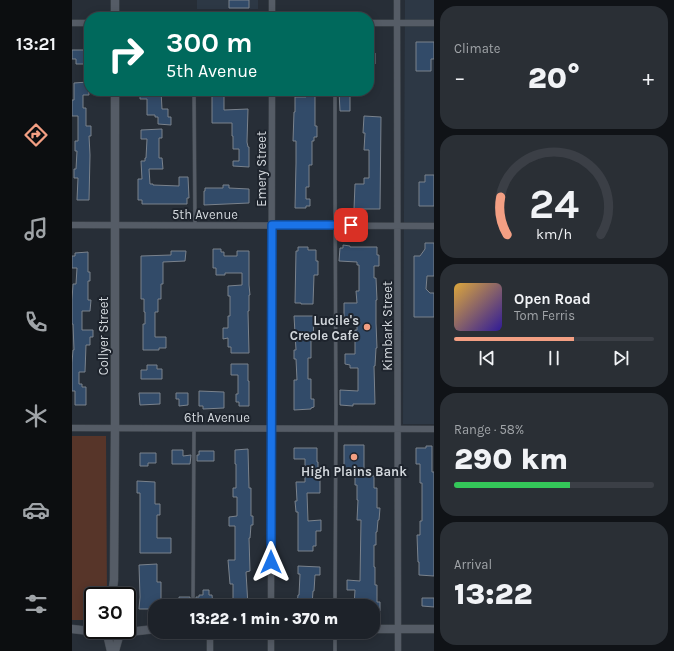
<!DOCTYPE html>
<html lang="en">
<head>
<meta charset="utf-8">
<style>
	:root { --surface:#1d2229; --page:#2a2f35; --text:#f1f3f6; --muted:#a0a4a8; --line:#3b3f46; --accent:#f39f83 }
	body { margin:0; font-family:Karla,sans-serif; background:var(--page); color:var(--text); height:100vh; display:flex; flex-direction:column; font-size:15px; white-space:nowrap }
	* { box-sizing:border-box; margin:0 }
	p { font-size:13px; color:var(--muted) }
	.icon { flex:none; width:22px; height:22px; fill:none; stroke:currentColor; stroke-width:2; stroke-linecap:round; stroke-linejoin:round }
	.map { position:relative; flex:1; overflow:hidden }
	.details { display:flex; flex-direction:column; gap:6px; padding:6px; background:#101317; width:240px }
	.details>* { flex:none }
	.banner { position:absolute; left:12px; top:12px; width:290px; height:84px; border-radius:16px; box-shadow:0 2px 10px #0003,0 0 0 1px var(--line); background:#00695c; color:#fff; overflow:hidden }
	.speed { position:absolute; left:12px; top:587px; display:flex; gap:8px; font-size:20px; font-weight:700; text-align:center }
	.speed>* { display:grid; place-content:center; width:52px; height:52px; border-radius:50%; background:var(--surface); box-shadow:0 2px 10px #0003,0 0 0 1px var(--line); line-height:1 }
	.speed .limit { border:2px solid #111; border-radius:6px; background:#fff; color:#111 }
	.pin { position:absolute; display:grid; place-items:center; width:34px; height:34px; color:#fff; margin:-17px; border-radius:8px; box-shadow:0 2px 6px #0006 }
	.me { position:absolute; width:44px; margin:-22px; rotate:0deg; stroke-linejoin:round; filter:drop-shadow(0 0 3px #0008) }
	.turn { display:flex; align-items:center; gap:14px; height:84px; padding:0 16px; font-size:18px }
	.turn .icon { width:52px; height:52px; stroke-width:2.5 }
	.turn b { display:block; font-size:28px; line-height:34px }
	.big { font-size:30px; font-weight:800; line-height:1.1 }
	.details .card { flex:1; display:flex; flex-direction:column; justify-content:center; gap:6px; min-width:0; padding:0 14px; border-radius:16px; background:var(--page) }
	.details .dial { align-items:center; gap:0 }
	.dial svg { height:104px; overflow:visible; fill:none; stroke:var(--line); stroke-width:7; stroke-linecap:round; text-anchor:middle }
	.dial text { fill:var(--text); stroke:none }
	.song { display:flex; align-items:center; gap:12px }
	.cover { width:48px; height:48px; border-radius:6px; background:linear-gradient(135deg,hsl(40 70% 55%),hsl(250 70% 35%)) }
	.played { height:4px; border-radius:2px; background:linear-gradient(90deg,var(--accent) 60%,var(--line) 60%) }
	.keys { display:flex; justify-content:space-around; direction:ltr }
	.heat { display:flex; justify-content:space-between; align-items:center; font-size:22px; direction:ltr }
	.charge { height:6px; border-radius:3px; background:linear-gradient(90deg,#34c759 58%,var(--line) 0) }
	.trip { position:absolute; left:76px; top:599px; width:232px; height:40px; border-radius:16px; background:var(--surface); box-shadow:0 2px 10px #0003,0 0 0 1px var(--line); font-weight:800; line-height:40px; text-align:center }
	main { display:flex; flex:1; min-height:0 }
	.menu { display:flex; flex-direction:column; width:72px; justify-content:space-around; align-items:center; background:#0c0e10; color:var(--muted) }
	.menu .icon { width:28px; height:28px }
	.menu .active { color:var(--accent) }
	.menu b { font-size:18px; color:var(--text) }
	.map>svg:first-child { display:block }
</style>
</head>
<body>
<main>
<nav class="menu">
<b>13:21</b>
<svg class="icon active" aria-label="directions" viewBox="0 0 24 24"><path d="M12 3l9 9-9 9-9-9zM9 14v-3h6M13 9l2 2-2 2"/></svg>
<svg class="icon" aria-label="music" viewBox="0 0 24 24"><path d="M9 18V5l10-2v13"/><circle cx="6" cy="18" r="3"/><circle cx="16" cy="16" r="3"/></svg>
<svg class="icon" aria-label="phone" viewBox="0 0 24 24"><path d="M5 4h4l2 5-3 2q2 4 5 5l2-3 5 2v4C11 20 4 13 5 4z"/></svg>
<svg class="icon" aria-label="climate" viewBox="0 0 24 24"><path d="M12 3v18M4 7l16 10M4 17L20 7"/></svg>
<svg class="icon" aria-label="car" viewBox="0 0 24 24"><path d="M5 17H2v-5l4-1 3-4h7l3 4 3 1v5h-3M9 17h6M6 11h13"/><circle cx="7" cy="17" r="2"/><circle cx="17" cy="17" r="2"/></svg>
<svg class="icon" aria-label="filters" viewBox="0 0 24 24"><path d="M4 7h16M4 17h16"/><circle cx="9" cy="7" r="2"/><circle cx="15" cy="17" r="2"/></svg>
</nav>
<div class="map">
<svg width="362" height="651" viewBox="0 0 362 651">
	<rect width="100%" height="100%" fill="#272e37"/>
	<path fill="#2d3845" d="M125 0H186V9H125Z
		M333 0H362V424H331Z"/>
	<path fill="#573529" d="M0 436H34L35 596H21V620H0Z"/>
	<path fill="#324b69" stroke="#7a828c" d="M157 0H177V8H157Z
		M344 42H362V59H359V71H344Z
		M0 50H15V64H4V59H0Z
		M297 53H303V64H297Z
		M16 82 17 95H11V108H14V126H19V136H17L18 155 17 200H5L6 178H2V169H4L5 151H3V141H6V116H0V100H2V83Z
		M68 91H89L90 109H96V117H99V125L86 124V117H83V115H75V99H68Z
		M140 91H152V110L176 109 175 142 176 147H177V167L161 166V161H167V149H161V136H160V123H140Z
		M267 91H278V111H268Z
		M234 94H243V126H245V137H242V141H240V165H237V187H234V199H238V206H234V208H223L224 163V141H221L222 112H223V97H234Z
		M292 116 309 117 308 209H282L283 184H292V178H297V150H292L293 133H291Z
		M90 129V138H87V158H90L91 169H77L78 184H81V185L107 186V177H116L117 198H115V204H70V200H66V179H70L69 161H73V158H74L75 139H69V130Z
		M353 175H362V206H347V182H353Z
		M151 185H157V188L177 189V203L132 205V191H133V188H151Z
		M353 243H362V276H355L354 289 358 293H362V317H342V256H348L353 249Z
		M271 245 278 246V247H305V255H307V266H302V278H304L305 300H304V323L305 348H304L303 366H302L303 404H281V406L268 405V390L286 391V368H278V365L273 364V354H283V330H285V318H272V303H285L284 291H287V265H285V262L267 261 268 248H271Z
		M226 247H236V250H244V261H246V275H242L241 304H229V303H223L224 251H226Z
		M141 249H149V252H152V256H165V251H177V285L178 295H177V311H176L177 353H159V347H156V338L151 339V328H156V316H158V296H156V286L170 285V273H153V275H144V268H141Z
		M99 251H114L113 261 91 262V284H89V299H86V312H83V337H94V348H87V350H71V324H73V312H72V299H69V256L99 255Z
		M16 252V272H18V281H16V300H19L18 311H10V330H21V337H18V345H14L13 372H7V384H10V387H14V405H3V391H0V363L1 350H2L1 324H0V300L1 284H4L5 268H0V256H3V253Z
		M222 316H242L241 341H239V358H236V379H239V399H242V407L239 408V409L222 410V380H225L224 359H222V350H224Z
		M159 364H176V381H177V406H167V402H164V394H166V375H159Z
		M75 365H85V369H90V379H69V370H75Z
		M127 391 152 392V408L131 409V406H127Z
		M67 393H88V404L68 405Z
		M104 393H116V405L107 406V399H104Z
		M272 445H292V476H302V488H305V508H308L307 520H306L305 532H304V545H302V567H303V585H305V602H308V611H301V606H282L283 590H275V580L288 581 289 520H285L286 500H285V485H283V469H272Z
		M354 446H360V472H362V576L347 575V562H346L345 535H348V521H350V483H348V464H344V448H354Z
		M222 448H245V462H246V467H253V477H248V493H235L236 521 249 520V531H244V546H241V551H226V512H224L223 501H225L224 482H233V459H222Z
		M176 449 177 488H179V516H181V525H179L178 538H177L178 571 174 572 176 606H161V584H158L156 560H163V526H157V517L165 516V497H161V488H164V464H163V450Z
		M100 450H111V456L119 455 118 464H100Z
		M127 451H142V461H125V455H127Z
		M68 453H84V463H76V466H68Z
		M65 481 83 482V504H88V515H85V538H99V553H68V493H65Z
		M85 564V582H89V606H83L82 609H67L68 597 67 565Z
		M226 566 248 567V575H243L242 591H241L240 605 225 604 226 595H227L228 574H226Z
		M131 590H137V595H140L141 605H124V597H127V595H131Z
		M107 597H118V605H107Z
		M350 598H362V607L350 606Z"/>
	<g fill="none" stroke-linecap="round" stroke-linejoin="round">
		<g stroke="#464c53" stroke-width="4">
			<path id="service" d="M122 91 123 225
				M121 606 122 428
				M263 606 264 413 263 181V91
				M263 651V632"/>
		</g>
		<g stroke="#464c53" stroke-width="7">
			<path id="minor" d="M200 0V17
				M325 0 326 651
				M0 23H17
				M297 23H362
				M0 225 362 226
				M0 428 362 429
				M199 606 200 91
				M199 632V651
				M138 651V632"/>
		</g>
		<g stroke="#464c53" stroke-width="9">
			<path id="tertiary" d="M43 0V17
				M40 596 42 580 43 428V91
				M0 629 35 633
				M301 629H362
				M48 633 83 629
				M35 634 39 651
				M43 651 44 647 48 633"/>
		</g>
		<use href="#service" stroke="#555c66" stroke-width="3"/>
		<use href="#minor" stroke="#555c66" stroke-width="6"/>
		<use href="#tertiary" stroke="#555c66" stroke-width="8"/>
	</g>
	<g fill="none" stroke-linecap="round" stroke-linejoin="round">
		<g stroke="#114b97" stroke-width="10">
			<path id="route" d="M199 562 200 225H279"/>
		</g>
		<use href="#route" stroke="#1a73e8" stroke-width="7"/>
	</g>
	<g fill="#f39f83" stroke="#1e242d" stroke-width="1.5">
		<circle cx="295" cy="327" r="4"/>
		<circle cx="282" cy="457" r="4"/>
	</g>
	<g text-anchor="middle" stroke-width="4" stroke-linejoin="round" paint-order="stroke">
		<g font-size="13" fill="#d2d7dc" stroke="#1e242d">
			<text transform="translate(189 169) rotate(-90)" y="5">Emery Street</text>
			<text x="133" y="219">5th Avenue</text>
			<text transform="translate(315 326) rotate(-90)" y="5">Kimbark Street</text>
			<text transform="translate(31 336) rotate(-90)" y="5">Collyer Street</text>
			<text x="145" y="422">6th Avenue</text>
		</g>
		<g font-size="13" font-weight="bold" fill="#d2d7dc" stroke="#1e242d" text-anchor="end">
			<text x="287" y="325">Lucile's<tspan x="287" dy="15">Creole Cafe</tspan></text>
			<text x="282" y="476" text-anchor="middle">High Plains Bank</text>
		</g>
	</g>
</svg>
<div class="speed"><div class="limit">30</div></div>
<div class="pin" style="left:279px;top:225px;background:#d93025"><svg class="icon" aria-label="arrive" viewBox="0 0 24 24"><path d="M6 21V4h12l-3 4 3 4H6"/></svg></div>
<svg class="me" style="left:199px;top:562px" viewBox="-20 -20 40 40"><path d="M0-17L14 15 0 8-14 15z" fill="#1a73e8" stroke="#fff" stroke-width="4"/></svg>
<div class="trip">13:22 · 1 min · 370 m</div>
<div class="banner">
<div class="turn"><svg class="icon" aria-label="right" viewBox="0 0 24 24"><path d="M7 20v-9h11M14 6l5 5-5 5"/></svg><div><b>300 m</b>5th Avenue</div></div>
</div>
</div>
<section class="details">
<div class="card"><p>Climate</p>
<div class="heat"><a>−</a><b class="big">20°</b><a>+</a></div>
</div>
<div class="card dial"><svg viewBox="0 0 100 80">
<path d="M14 69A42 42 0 1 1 86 69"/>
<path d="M14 69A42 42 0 0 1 9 40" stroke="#f39f83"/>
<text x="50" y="56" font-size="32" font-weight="700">24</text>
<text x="50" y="72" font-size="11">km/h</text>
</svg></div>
<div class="card">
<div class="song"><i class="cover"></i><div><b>Open Road</b><p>Tom Ferris</p></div></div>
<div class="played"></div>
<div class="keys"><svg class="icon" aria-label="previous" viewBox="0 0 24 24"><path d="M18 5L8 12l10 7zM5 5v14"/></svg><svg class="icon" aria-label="pause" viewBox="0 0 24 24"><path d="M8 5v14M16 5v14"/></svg><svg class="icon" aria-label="next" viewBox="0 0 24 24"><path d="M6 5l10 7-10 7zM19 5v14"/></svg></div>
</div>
<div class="card"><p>Range · 58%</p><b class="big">290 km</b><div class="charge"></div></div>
<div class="card"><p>Arrival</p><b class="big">13:22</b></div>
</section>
</main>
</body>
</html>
